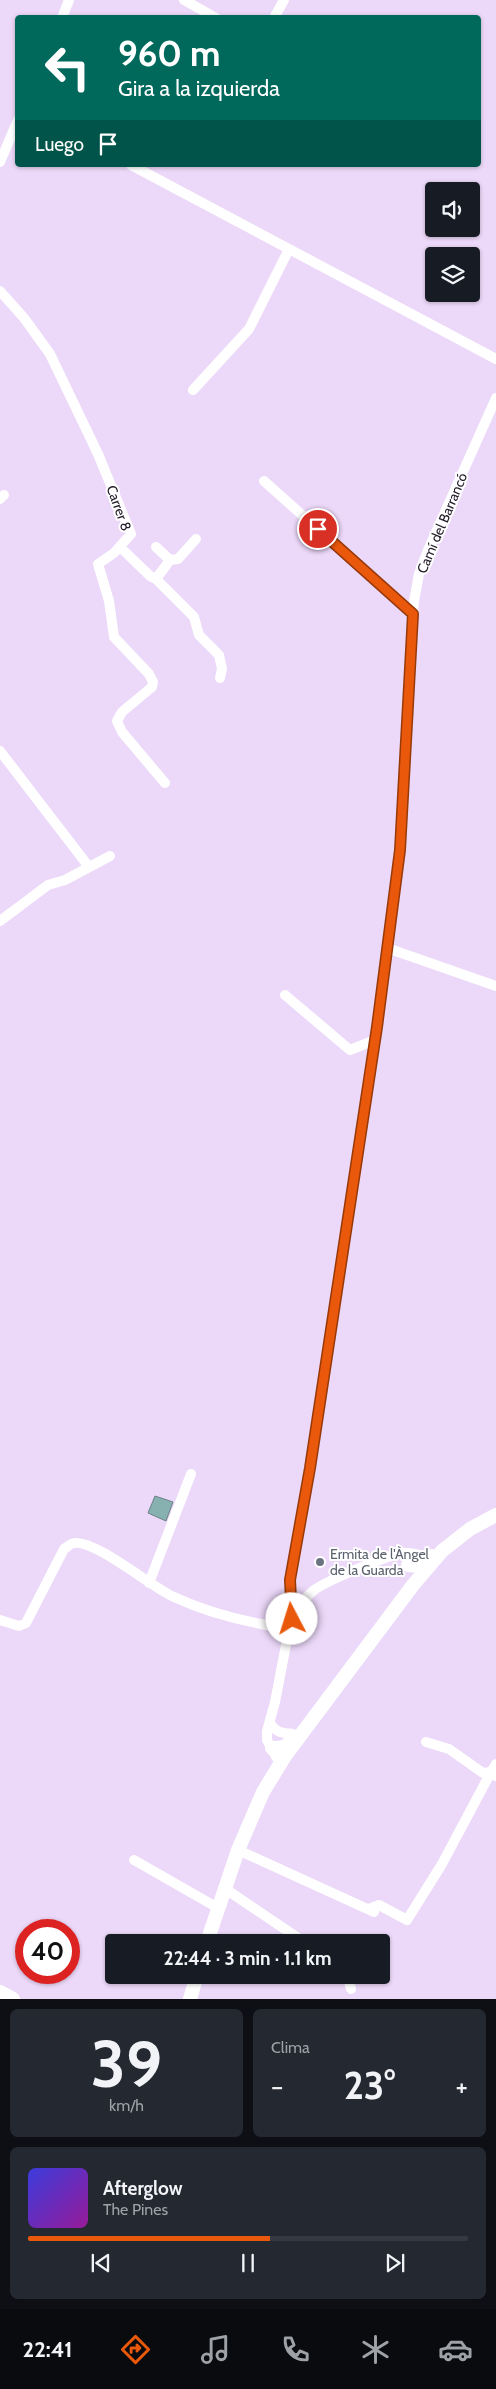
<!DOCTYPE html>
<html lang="es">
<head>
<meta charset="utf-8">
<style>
	:root { --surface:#171b24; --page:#242831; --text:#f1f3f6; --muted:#9ea1a6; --line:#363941; --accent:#ea580c }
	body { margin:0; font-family:Cabin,sans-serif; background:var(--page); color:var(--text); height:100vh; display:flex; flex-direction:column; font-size:19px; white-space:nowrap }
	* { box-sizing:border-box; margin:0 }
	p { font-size:16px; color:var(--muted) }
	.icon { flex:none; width:28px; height:28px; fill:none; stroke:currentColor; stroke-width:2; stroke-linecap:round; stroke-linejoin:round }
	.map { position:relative; height:1999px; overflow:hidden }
	.side { display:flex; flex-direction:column; gap:10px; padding:10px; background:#0d0f14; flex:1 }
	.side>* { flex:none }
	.hud { position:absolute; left:15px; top:15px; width:466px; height:152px; border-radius:5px; box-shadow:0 1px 4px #0004; background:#00695c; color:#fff; overflow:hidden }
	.controls { position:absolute; left:425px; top:182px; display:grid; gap:10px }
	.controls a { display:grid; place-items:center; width:55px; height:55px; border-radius:5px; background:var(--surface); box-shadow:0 1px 4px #0004; font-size:25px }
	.speed { position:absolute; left:15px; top:1919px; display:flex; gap:10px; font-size:25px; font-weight:700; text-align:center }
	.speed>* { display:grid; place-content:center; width:65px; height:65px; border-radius:50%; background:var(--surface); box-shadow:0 1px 4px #0004; line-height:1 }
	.speed .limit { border:8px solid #d22; background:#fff; color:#111 }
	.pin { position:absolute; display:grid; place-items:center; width:42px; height:42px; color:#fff; margin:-21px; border:2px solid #fff; border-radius:50%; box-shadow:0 1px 5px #0007 }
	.me { position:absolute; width:55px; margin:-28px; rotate:355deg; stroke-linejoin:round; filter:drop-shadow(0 0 4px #0008) }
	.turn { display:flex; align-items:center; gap:18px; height:105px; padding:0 20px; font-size:22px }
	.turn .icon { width:65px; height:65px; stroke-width:2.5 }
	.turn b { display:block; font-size:35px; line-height:42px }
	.then { display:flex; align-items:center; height:48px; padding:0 20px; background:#0003; gap:10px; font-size:19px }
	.big { font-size:38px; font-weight:700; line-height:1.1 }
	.side .tile { flex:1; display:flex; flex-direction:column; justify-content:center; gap:8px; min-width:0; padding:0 18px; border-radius:8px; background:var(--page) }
	.side .dial { align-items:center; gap:0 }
	.dial b { font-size:65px; line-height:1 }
	.song { display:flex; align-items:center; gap:15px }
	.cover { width:60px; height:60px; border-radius:8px; background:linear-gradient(135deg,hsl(240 70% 55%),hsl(300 70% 35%)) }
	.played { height:5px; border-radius:2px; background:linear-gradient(90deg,var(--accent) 55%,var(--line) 55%) }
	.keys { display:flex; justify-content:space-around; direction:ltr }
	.heat { display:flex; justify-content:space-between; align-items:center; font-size:28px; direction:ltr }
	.side .tiles { flex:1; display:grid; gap:10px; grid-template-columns:1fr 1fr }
	.tile:last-child { grid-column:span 2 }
	.trip { position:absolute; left:105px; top:1934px; width:285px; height:50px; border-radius:5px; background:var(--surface); box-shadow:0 1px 4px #0004; font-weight:700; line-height:50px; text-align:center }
	.menu { display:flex; height:80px; justify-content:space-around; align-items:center; background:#090b0e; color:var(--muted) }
	.menu .icon { width:35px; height:35px }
	.menu .active { color:var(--accent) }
	.menu b { font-size:22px; color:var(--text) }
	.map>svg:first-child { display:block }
</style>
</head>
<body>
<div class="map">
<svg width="496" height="1999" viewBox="0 0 496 1999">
	<rect width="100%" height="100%" fill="#ecd8f9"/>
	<path fill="#87b0b0" stroke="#698387" d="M155 1496 173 1502 166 1521 148 1513Z"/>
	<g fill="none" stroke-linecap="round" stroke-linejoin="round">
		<path stroke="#fff" stroke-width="10" d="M184 0 216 18
			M62 18 69 0
			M274 18 284 0
			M0 162 18 120
			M131 165 496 359
			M0 291 24 318 50 354 98 454 131 534 114 553 98 564 109 601 114 637 149 674 153 682 152 687 122 712 117 721 122 732 165 783
			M193 390 249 329 289 249
			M264 481 413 614
			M0 499 4 495
			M196 539 178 559 170 560 156 579 194 617 199 635 219 655 222 669 220 678
			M120 547 150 576 156 579
			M156 547 170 560
			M0 751 89 867
			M0 921 48 885 65 880 110 856
			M387 948 496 986
			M285 995 350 1050 375 1040
			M149 1583 191 1474
			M0 1620 19 1626 26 1623 64 1549C67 1547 70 1544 74 1543 96 1540 151 1587 174 1597 202 1610 230 1618 261 1624 295 1631 292 1608 313 1591 323 1582 387 1556 401 1553 410 1552 419 1555 427 1557
			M270 1723C276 1733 282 1733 293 1734
			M426 1742 449 1749 483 1773 491 1772 496 1764
			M276 1757 267 1740V1731L275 1702 291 1619 290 1580 310 1468 377 1027 400 850 414 601 419 574 428 550 496 398
			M238 1850 374 1912
			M134 1860 218 1908
			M224 1888 304 1942
			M369 1909 379 1905 407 1920 442 1864 491 1772 496 1776
			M347 1975 351 1989"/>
		<path stroke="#fff" stroke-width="14" d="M408 1565 420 1566 432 1556
			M272 1748C282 1748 287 1747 293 1739
			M207 1942 238 1850 263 1792 285 1756 413 1585 442 1551 470 1529 496 1515
			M0 1992 13 1999
			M190 1999 197 1975"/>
	</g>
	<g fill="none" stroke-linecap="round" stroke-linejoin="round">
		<g stroke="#983908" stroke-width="12">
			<path id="route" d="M292 1619 290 1580 310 1468 377 1027 400 850 413 614 318 529"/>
		</g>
		<use href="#route" stroke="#ea580c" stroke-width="9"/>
	</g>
	<circle fill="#6b7280" stroke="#fff" stroke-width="2" cx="320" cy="1562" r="5"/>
	<g text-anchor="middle" stroke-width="4" stroke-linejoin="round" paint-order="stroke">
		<g font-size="14" fill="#221b27" stroke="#fff">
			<text transform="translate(119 508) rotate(70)" y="5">Carrer 8</text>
			<text transform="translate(442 523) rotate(-67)" y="5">Camí del Barrancó</text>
		</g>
		<g font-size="14" fill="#5b616d" stroke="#fff" text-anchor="start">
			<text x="330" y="1559">Ermita de l'Àngel<tspan x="330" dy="16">de la Guarda</tspan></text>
		</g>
	</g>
</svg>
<div class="controls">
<a><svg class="icon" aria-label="sound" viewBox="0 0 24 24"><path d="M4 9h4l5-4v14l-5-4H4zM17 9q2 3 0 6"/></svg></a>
<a><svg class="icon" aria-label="layers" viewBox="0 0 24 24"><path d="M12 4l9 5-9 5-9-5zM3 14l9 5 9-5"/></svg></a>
</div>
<div class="speed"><div class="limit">40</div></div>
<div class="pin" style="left:318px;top:529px;background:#d93025"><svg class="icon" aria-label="arrive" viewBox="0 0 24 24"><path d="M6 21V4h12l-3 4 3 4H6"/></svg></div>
<svg class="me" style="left:292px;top:1619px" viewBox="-20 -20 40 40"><circle r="19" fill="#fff"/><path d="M0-13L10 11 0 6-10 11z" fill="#ea580c"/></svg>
<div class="trip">22:44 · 3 min · 1.1 km</div>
<div class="hud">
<div class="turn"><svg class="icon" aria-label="left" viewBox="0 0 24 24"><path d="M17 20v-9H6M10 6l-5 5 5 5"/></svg><div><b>960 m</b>Gira a la izquierda</div></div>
<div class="then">Luego<svg class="icon" aria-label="arrive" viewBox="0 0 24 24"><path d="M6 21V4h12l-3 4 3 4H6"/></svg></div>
</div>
</div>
<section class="side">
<div class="tiles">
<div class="tile dial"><b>39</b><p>km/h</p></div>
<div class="tile"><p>Clima</p>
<div class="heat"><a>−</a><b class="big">23°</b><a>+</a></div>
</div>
<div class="tile">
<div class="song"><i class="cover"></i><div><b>Afterglow</b><p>The Pines</p></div></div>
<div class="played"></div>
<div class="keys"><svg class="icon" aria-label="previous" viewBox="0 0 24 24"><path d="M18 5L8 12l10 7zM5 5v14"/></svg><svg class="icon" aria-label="pause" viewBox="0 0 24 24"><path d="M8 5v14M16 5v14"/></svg><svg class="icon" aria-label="next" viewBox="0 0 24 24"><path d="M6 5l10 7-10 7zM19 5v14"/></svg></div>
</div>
</div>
</section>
<nav class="menu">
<b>22:41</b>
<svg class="icon active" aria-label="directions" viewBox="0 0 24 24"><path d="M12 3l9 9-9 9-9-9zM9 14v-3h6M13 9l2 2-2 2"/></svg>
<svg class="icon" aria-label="music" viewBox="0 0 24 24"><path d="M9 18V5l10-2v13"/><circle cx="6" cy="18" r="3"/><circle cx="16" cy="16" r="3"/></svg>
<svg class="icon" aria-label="phone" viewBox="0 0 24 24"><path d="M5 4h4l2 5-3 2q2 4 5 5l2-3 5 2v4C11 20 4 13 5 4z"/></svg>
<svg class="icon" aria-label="climate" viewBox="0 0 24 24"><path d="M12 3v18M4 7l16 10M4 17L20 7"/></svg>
<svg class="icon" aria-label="car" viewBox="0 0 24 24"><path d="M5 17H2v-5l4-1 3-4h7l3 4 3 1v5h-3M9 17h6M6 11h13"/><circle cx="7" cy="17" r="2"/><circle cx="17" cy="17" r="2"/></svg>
</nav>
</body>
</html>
